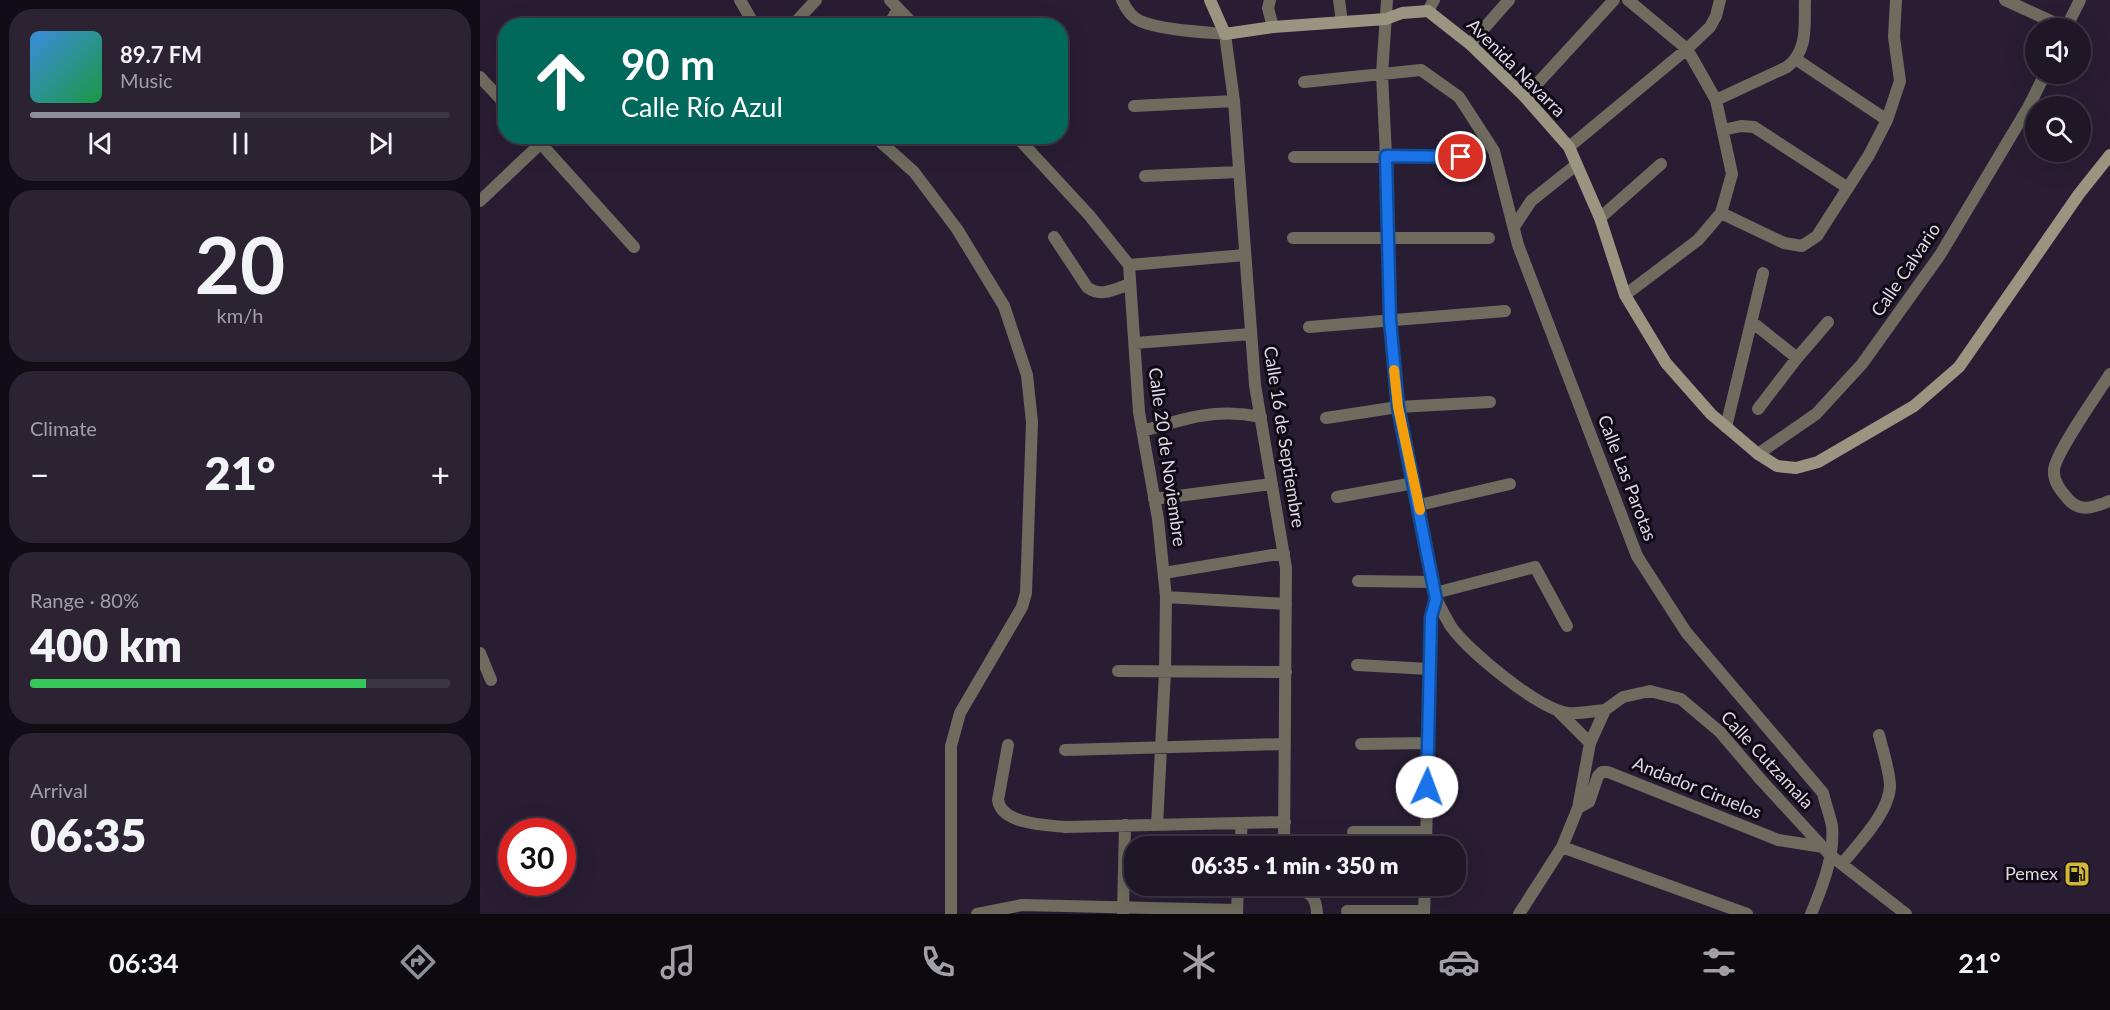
<!DOCTYPE html>
<html lang="en">
<head>
<meta charset="utf-8">
<style>
	:root { --surface:#1f1626; --page:#2c2332; --text:#f1f3f6; --muted:#a19fa7; --line:#3c3543; --accent:#8c9099 }
	body { margin:0; font-family:Lato,sans-serif; background:var(--page); color:var(--text); height:100vh; display:flex; flex-direction:column; font-size:22px; white-space:nowrap }
	* { box-sizing:border-box; margin:0 }
	p { font-size:20px; color:var(--muted) }
	.icon { flex:none; width:33px; height:33px; fill:none; stroke:currentColor; stroke-width:2; stroke-linecap:round; stroke-linejoin:round }
	.map { position:relative; flex:1; overflow:hidden }
	.panel { display:flex; flex-direction:column; gap:9px; padding:9px; background:#110c15; width:480px }
	.panel>* { flex:none }
	.top-card { position:absolute; left:18px; top:18px; width:570px; height:126px; border-radius:24px; box-shadow:0 6px 24px #0002,0 0 0 2px var(--line); background:#00695c; color:#fff; overflow:hidden }
	.tools { position:absolute; left:1545px; top:18px; display:grid; gap:12px }
	.tools a { display:grid; place-items:center; width:66px; height:66px; border-radius:50%; background:var(--surface); box-shadow:0 6px 24px #0002,0 0 0 2px var(--line); font-size:30px }
	.speed { position:absolute; left:18px; top:818px; display:flex; gap:12px; font-size:30px; font-weight:700; text-align:center }
	.speed>* { display:grid; place-content:center; width:78px; height:78px; border-radius:50%; background:var(--surface); box-shadow:0 6px 24px #0002,0 0 0 2px var(--line); line-height:1 }
	.speed .limit { border:9px solid #d22; background:#fff; color:#111 }
	.pin { position:absolute; display:grid; place-items:center; width:51px; height:51px; color:#fff; margin:-26px; border:3px solid #fff; border-radius:50%; box-shadow:0 2px 6px #0007 }
	.me { position:absolute; width:66px; margin:-33px; rotate:2deg; stroke-linejoin:round; filter:drop-shadow(0 0 4px #0008) }
	.turn { display:flex; align-items:center; gap:21px; height:126px; padding:0 24px; font-size:27px }
	.turn .icon { width:78px; height:78px; stroke-width:2.5 }
	.turn b { display:block; font-size:42px; line-height:51px }
	.big { font-size:45px; font-weight:800; line-height:1.1 }
	.panel .widget { flex:1; display:flex; flex-direction:column; justify-content:center; gap:9px; min-width:0; padding:0 21px; border-radius:24px; background:var(--page) }
	.panel .dial { align-items:center; gap:0 }
	.dial b { font-size:78px; line-height:1 }
	.song { display:flex; align-items:center; gap:18px }
	.cover { width:72px; height:72px; border-radius:9px; background:linear-gradient(135deg,hsl(210 70% 55%),hsl(140 70% 35%)) }
	.played { height:6px; border-radius:3px; background:linear-gradient(90deg,var(--accent) 50%,var(--line) 50%) }
	.keys { display:flex; justify-content:space-around; direction:ltr }
	.heat { display:flex; justify-content:space-between; align-items:center; font-size:33px; direction:ltr }
	.charge { height:9px; border-radius:4px; background:linear-gradient(90deg,#34c759 80%,var(--line) 0) }
	.trip { position:absolute; left:644px; top:836px; width:342px; height:60px; border-radius:24px; background:var(--surface); box-shadow:0 6px 24px #0002,0 0 0 2px var(--line); font-weight:800; line-height:60px; text-align:center }
	.dock { display:flex; height:96px; justify-content:space-around; align-items:center; background:#0c090f; color:var(--muted) }
	.dock .icon { width:42px; height:42px }
	.dock .on { color:var(--accent) }
	.dock b { font-size:27px; color:var(--text) }
	main { display:flex; flex:1; min-height:0 }
	.map>svg:first-child { display:block }
</style>
</head>
<body>
<main>
<section class="panel">
<div class="widget">
<div class="song"><i class="cover"></i><div><b>89.7 FM</b><p>Music</p></div></div>
<div class="played"></div>
<div class="keys"><svg class="icon" aria-label="previous" viewBox="0 0 24 24"><path d="M18 5L8 12l10 7zM5 5v14"/></svg><svg class="icon" aria-label="pause" viewBox="0 0 24 24"><path d="M8 5v14M16 5v14"/></svg><svg class="icon" aria-label="next" viewBox="0 0 24 24"><path d="M6 5l10 7-10 7zM19 5v14"/></svg></div>
</div>
<div class="widget dial"><b>20</b><p>km/h</p></div>
<div class="widget"><p>Climate</p>
<div class="heat"><a>−</a><b class="big">21°</b><a>+</a></div>
</div>
<div class="widget"><p>Range · 80%</p><b class="big">400 km</b><div class="charge"></div></div>
<div class="widget"><p>Arrival</p><b class="big">06:35</b></div>
</section>
<div class="map">
<svg width="1630" height="914" viewBox="0 0 1630 914">
	<rect width="100%" height="100%" fill="#291d33"/>
	<g fill="none" stroke-linecap="round" stroke-linejoin="round">
		<path stroke="#6f6c5f" stroke-width="12" d="M260 0 275 26
			M410 0 435 26
			M642 0C646 9 651 17 660 21 681 30 722 32 745 34L754 101 775 385 806 568 804 846
			M790 0 788 8 793 27
			M859 0 862 22
			M907 0 902 74 906 156 910 320 914 370 918 407 956 599C961 608 966 619 972 628 990 652 1058 709 1088 713 1100 714 1114 711 1125 710
			M1525 0 1586 28
			M948 11 954 0
			M312 26 336 0
			M408 26 418 9
			M1586 28 1600 0
			M990 44 1029 0
			M1317 60 1407 120
			M0 77 26 105
			M824 82 941 70 979 97 1014 151 1038 245 1157 556 1206 632 1343 793C1345 803 1350 815 1352 826 1355 855 1342 888 1331 914
			M1045 97 1134 0
			M1236 100 1307 67C1329 50 1324 25 1325 0
			M654 106 754 101
			M1243 130 1261 126 1274 127 1368 188
			M54 136 154 247
			M394 136 434 172 477 229 524 306 547 375 552 422 546 593 542 607 480 713 471 746V914
			M536 136 609 215 649 265 659 412 678 519 686 597 685 672 677 825
			M1089 147 1207 49 1230 27 1236 16 1240 0
			M814 157H981
			M665 176 759 172
			M0 201 60 144
			M1241 213 1304 243 1322 246 1337 236 1389 155 1407 120 1420 81 1414 37 1416 0
			M1120 218 1181 164
			M1034 227 1051 201 1096 165
			M574 237 607 287C621 298 635 289 650 284
			M813 238H1009
			M649 265 765 255
			M1145 295 1218 240 1241 213 1252 174 1236 100 1207 49 1148 0
			M1272 322 1317 358
			M829 327 1025 311
			M655 343 771 334
			M1630 374C1619 392 1575 453 1574 470 1573 482 1581 491 1588 499 1601 514 1615 506 1630 501
			M1278 409 1317 358 1348 322
			M846 418 918 407 1010 402
			M1246 427 1283 273
			M663 431C705 418 737 408 781 417
			M1278 454 1336 414 1382 364 1460 255 1549 106 1565 74
			M857 497 934 483
			M674 499 792 484
			M939 505 1030 484
			M684 573 804 553
			M878 581 953 582
			M955 593 1055 567 1087 626
			M686 597 806 604
			M0 653 11 680
			M877 665 949 669
			M638 671 806 672
			M1077 710 1110 743
			M1125 710 1143 697 1170 691 1201 699 1240 732 1281 780 1350 855 1426 914
			M881 744 948 743
			M528 745 518 800C521 824 565 825 585 827L805 822
			M585 750 805 744
			M1098 808 1109 802 1118 776 1122 772H1128L1298 840 1343 847
			M873 832H946
			M760 846 762 823
			M946 846 951 617 956 599
			M1082 847 1267 914
			M1362 864C1378 844 1410 812 1410 785 1409 769 1403 751 1399 735
			M812 885C829 894 836 893 837 914
			M867 911H944
			M643 913 645 825
			M497 914 542 905 757 910
			M757 914 758 885
			M944 914 945 885
			M1039 914 1082 847 1098 808 1110 743 1125 710"/>
		<path stroke="#9a9581" stroke-width="12" d="M730 0 745 34 793 27 906 19 922 13 948 11 990 44 1045 97 1089 147 1120 218 1145 295 1186 363 1231 414 1278 454 1297 466 1316 468 1338 462 1434 406 1479 367 1599 194 1630 155"/>
	</g>
	<g fill="none" stroke-linecap="round" stroke-linejoin="round">
		<g stroke="#114b97" stroke-width="15">
			<path id="route" d="M947 787 951 617 956 599 918 407 910 320 906 156 981 157"/>
		</g>
		<use href="#route" stroke="#1a73e8" stroke-width="10"/>
		<path stroke="#f59e0b" stroke-width="10" d="M914 370 918 407 940 510"/>
	</g>
	<defs>
		<g id="fuel-square" transform="scale(1.35)"><rect x="-9" y="-9" width="18" height="18" rx="4" fill="#d2b635" stroke="#0f0a14"/><path d="M-5.5-6h7V0h2V4h1.3V-2.5L3-4.5l.8-.8L6-3V5H2.5V1h-1V6h-7ZM-4.2-4.7v3.2H.2V-4.7Z" fill="#111"/></g>
	</defs>
	<g fill-rule="evenodd">
		<use href="#fuel-square" x="1597" y="874"/>
	</g>
	<g text-anchor="middle" stroke-width="6" stroke-linejoin="round" paint-order="stroke">
		<g font-size="18" fill="#dfd7e6" stroke="#0f0a14">
			<text transform="translate(1036 68) rotate(45)" y="6">Avenida Navarra</text>
			<text transform="translate(1426 270) rotate(-56)" y="6">Calle Calvario</text>
			<text transform="translate(804 437) rotate(81)" y="6">Calle 16 de Septiembre</text>
			<text transform="translate(687 457) rotate(82)" y="6">Calle 20 de Noviembre</text>
			<text transform="translate(1147 478) rotate(69)" y="6">Calle Las Parotas</text>
			<text transform="translate(1287 760) rotate(47)" y="6">Calle Cutzamala</text>
			<text transform="translate(1217 788) rotate(22)" y="6">Andador Ciruelos</text>
		</g>
		<g font-size="18" fill="#dfd7e6" stroke="#0f0a14" text-anchor="end">
			<text x="1578" y="880">Pemex</text>
		</g>
	</g>
</svg>
<div class="tools">
<a><svg class="icon" aria-label="sound" viewBox="0 0 24 24"><path d="M4 9h4l5-4v14l-5-4H4zM17 9q2 3 0 6"/></svg></a>
<a><svg class="icon" aria-label="search" viewBox="0 0 24 24"><circle cx="10" cy="10" r="6"/><path d="M15 15l6 6"/></svg></a>
</div>
<div class="speed"><div class="limit">30</div></div>
<div class="pin" style="left:981px;top:157px;background:#d93025"><svg class="icon" aria-label="arrive" viewBox="0 0 24 24"><path d="M6 21V4h12l-3 4 3 4H6"/></svg></div>
<svg class="me" style="left:947px;top:787px" viewBox="-20 -20 40 40"><circle r="19" fill="#fff"/><path d="M0-13L10 11 0 6-10 11z" fill="#1a73e8"/></svg>
<div class="trip">06:35 · 1 min · 350 m</div>
<div class="top-card">
<div class="turn"><svg class="icon" aria-label="ahead" viewBox="0 0 24 24"><path d="M12 20V5M6 11l6-6 6 6"/></svg><div><b>90 m</b>Calle Río Azul</div></div>
</div>
</div>
</main>
<nav class="dock">
<b>06:34</b>
<svg class="icon on" aria-label="directions" viewBox="0 0 24 24"><path d="M12 3l9 9-9 9-9-9zM9 14v-3h6M13 9l2 2-2 2"/></svg>
<svg class="icon" aria-label="music" viewBox="0 0 24 24"><path d="M9 18V5l10-2v13"/><circle cx="6" cy="18" r="3"/><circle cx="16" cy="16" r="3"/></svg>
<svg class="icon" aria-label="phone" viewBox="0 0 24 24"><path d="M5 4h4l2 5-3 2q2 4 5 5l2-3 5 2v4C11 20 4 13 5 4z"/></svg>
<svg class="icon" aria-label="climate" viewBox="0 0 24 24"><path d="M12 3v18M4 7l16 10M4 17L20 7"/></svg>
<svg class="icon" aria-label="car" viewBox="0 0 24 24"><path d="M5 17H2v-5l4-1 3-4h7l3 4 3 1v5h-3M9 17h6M6 11h13"/><circle cx="7" cy="17" r="2"/><circle cx="17" cy="17" r="2"/></svg>
<svg class="icon" aria-label="filters" viewBox="0 0 24 24"><path d="M4 7h16M4 17h16"/><circle cx="9" cy="7" r="2"/><circle cx="15" cy="17" r="2"/></svg>
<b>21°</b>
</nav>
</body>
</html>
